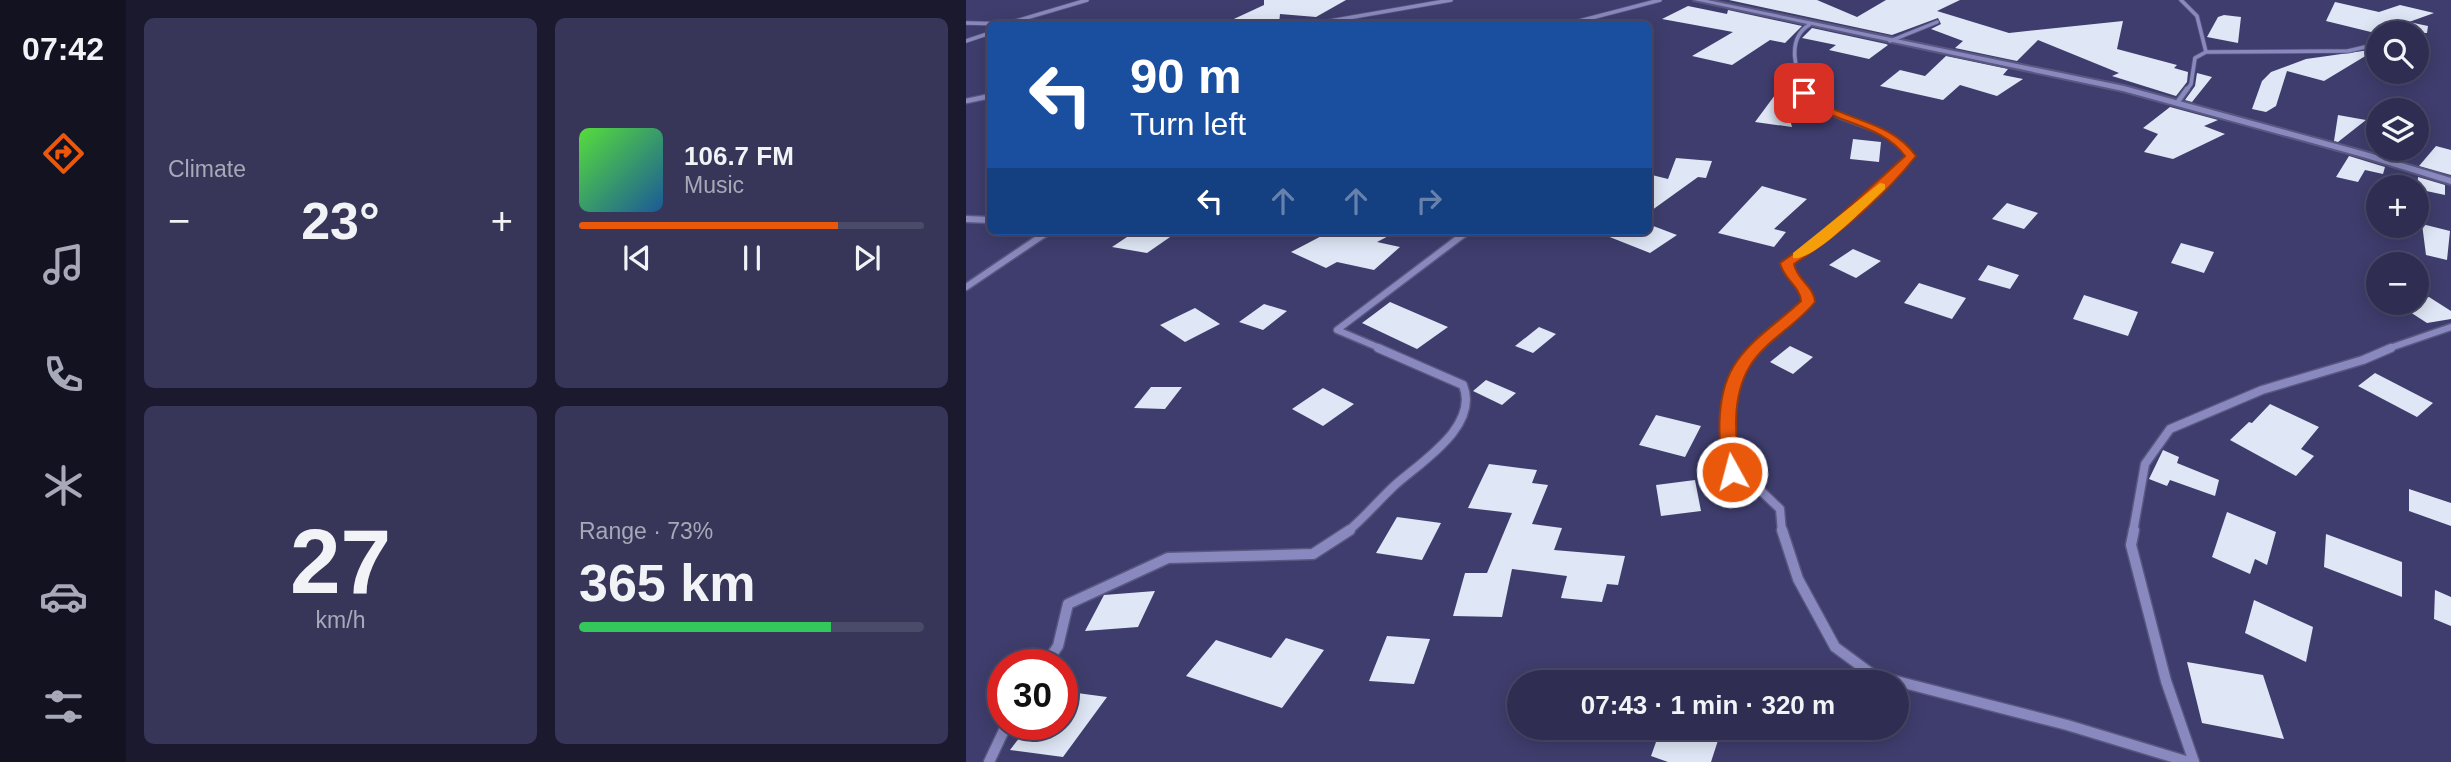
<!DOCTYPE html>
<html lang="en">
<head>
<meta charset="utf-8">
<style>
	:root { --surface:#2f2e52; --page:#373659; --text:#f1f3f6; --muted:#a7a8b8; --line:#4a4a69; --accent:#ea580c }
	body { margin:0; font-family:Helvetica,sans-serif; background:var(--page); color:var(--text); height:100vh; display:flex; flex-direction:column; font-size:26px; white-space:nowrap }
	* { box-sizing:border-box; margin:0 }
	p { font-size:23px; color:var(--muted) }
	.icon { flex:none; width:38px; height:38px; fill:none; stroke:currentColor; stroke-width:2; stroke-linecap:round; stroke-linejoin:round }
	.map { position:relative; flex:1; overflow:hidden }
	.panel { display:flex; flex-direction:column; gap:18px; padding:18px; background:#1a192d; width:840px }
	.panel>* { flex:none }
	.banner { position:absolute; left:21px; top:21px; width:665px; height:214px; border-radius:10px; box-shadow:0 4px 18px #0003,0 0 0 2px var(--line); background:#1a4fa0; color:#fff; overflow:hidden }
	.controls { position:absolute; left:1400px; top:21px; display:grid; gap:14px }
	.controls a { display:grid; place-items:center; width:63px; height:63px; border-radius:50%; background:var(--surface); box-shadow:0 4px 18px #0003,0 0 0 2px var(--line); font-size:35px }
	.speed { position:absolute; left:21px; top:649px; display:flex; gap:14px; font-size:35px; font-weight:700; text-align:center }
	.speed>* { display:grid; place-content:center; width:91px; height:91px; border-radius:50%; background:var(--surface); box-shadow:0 4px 18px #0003,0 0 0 2px var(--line); line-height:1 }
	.speed .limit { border:10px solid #d22; background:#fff; color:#111 }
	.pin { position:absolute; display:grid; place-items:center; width:60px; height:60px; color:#fff; margin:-30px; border-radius:14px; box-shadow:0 4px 10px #0006 }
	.me { position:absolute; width:77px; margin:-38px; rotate:353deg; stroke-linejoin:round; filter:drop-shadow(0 0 5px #0008) }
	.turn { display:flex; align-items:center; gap:24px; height:147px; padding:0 28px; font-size:32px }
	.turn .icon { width:91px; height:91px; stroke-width:2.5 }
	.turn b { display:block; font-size:49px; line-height:60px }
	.lanes { display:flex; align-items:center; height:66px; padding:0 28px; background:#0003; justify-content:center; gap:35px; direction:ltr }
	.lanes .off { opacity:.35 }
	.big { font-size:52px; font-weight:800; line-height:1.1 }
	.panel .card { flex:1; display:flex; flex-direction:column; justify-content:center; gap:10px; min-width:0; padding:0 24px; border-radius:10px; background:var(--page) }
	.panel .dial { align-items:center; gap:0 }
	.dial b { font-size:91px; line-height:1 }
	.song { display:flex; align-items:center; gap:21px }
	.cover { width:84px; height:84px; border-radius:10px; background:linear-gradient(135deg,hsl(110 70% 55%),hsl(210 70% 35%)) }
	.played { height:7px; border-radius:4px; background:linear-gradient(90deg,var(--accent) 75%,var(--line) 75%) }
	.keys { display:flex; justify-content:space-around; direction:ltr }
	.heat { display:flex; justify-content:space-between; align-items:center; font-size:38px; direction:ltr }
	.charge { height:10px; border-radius:5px; background:linear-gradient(90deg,#34c759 73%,var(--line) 0) }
	.panel .tiles { flex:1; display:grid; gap:18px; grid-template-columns:repeat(2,1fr) }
	.trip { position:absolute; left:541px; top:670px; width:402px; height:70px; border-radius:35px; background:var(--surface); box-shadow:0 4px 18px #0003,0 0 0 2px var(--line); font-weight:800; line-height:70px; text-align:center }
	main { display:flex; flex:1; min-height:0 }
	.menu { display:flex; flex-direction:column; width:126px; justify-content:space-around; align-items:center; background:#131221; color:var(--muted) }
	.menu .icon { width:49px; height:49px }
	.menu .active { color:var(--accent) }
	.menu b { font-size:32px; color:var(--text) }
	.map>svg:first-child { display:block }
</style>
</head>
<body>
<main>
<nav class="menu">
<b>07:42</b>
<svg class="icon active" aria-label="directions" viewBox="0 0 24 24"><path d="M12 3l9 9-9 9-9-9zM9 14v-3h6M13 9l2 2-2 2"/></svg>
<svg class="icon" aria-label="music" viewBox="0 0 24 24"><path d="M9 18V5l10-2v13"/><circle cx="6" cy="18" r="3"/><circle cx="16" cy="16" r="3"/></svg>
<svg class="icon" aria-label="phone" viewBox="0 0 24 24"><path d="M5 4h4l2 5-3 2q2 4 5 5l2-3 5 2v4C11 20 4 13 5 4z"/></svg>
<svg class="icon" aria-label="climate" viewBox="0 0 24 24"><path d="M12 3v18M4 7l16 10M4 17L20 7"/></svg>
<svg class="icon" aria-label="car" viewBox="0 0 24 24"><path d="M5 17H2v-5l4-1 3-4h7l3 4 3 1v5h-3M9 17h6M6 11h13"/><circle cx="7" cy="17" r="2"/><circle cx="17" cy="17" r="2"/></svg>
<svg class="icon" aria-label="filters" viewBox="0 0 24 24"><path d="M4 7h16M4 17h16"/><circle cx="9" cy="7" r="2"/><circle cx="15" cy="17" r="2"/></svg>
</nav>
<section class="panel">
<div class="tiles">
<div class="card"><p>Climate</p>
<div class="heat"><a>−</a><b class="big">23°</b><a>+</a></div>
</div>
<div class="card">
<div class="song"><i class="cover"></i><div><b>106.7 FM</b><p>Music</p></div></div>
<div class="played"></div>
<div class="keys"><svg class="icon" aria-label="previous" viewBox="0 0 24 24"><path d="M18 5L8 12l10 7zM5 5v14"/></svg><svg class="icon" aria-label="pause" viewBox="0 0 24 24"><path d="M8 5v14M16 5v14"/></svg><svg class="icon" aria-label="next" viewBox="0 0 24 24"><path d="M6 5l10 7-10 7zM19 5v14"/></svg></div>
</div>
<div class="card dial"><b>27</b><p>km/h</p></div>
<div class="card"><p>Range · 73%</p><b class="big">365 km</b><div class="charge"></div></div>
</div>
</section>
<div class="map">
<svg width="1485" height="762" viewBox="0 0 1485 762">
	<rect width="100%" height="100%" fill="#3f3d6d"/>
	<path fill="#dfe6f5" d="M298 0H380L350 17 314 14 313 24H257L298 5Z
		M763 0H851L891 17 920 0H994L971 11 1043 33 1157 21 1151 49 1211 65 1208 68 1222 72 1221 82 1210 96 1146 76 1153 73 1072 40 1051 61 989 48 997 41 965 29 975 24 972 18 926 35Z
		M1369 2 1413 12 1434 5 1468 13 1443 22 1462 26 1461 33H1409L1360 21Z
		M722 6 761 14 762 10 836 26 819 43 804 40 766 65 726 56 767 32 696 19Z
		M1258 15 1275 17 1272 43 1241 37 1252 17Z
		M846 28 920 44 922 45 903 59 863 50 870 45 836 38Z
		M1411 49 1358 81 1321 71 1310 106 1300 112 1286 109 1296 81 1305 72 1340 59Z
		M980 56 1042 69 1037 75 1057 79 1031 96 994 85 977 100 914 86 934 70 959 76Z
		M1231 73 1246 77 1226 102 1219 100 1229 86Z
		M815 87 826 127 789 122Z
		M1204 107 1252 120 1238 126 1259 134 1207 159 1178 152 1192 134 1177 128Z
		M1372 115 1400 120 1372 142 1368 141Z
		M887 139 915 142 913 162 884 159Z
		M1470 146 1485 150V175L1453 166Z
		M1383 156 1419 167 1417 174 1399 170 1392 182 1370 177Z
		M710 158 746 161 740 178 732 177 682 213V174L702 179Z
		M1452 177 1479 185V195L1451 189Z
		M796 186 841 199 808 229 820 232 808 247 752 233Z
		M1041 203 1072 213 1058 229 1026 219Z
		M682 224 711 235 684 253 631 232 682 231Z
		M1456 224 1484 231 1481 260 1460 255Z
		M170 231H182L207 235 181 253 146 247Z
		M365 231H432L411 242 434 247 408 270 371 262 360 268 325 252Z
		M1215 243 1248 252 1238 273 1205 263Z
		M887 249 915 261 890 278 863 265Z
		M1022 265 1053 275 1044 289 1012 280Z
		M953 283 1000 298 986 319 938 303Z
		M1118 295 1172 312 1162 336 1107 319Z
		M1463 297 1485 311V319L1461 323 1430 303H1451V299Z
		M424 302 482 327 451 349 396 323Z
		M298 304 321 311 297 330 273 322Z
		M229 308 254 324 219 342 194 325Z
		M573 327 590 334 567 353 549 346Z
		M824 346 847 357 827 374 804 362Z
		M1409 373 1467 403 1451 417 1392 386Z
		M520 380 550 393 536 405 507 391Z
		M185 387H216L199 409 168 408Z
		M357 388 388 404 357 426 326 409Z
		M1304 404 1353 427 1335 449 1348 456 1330 476 1264 440 1283 422 1286 423Z
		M690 415 735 426 719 457 673 445Z
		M1197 450 1213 457 1211 463 1253 480 1249 496 1204 480 1201 486 1183 479Z
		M523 464 571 470 566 483 582 485 566 524 596 528 588 550 659 556 652 585 641 584 636 602 595 598 601 576 546 569 536 617 487 616 499 573H521L546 513 502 508Z
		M729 480 735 511 695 516 690 485Z
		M1443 489 1485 503V526L1443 511Z
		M1261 512 1310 532 1301 565 1289 559 1284 574 1246 557Z
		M431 517 475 523 456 560 410 553Z
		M1360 534 1436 562V597L1358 567Z
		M1469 590 1485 597V626L1468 619Z
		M189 591 172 627 119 631 138 595Z
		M1288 600 1347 627 1340 662 1279 633Z
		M421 636 464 639 448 684 403 681Z
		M320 638 358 650 316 708 220 676 250 640 305 658Z
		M1221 662 1297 675 1318 739 1236 723Z
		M96 691 141 697 97 757 44 750 64 724H96Z
		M695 728H756L745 762H702L685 756Z"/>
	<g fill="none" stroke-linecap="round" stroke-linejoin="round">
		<g stroke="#5a5880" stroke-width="5">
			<path id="minor-far4" d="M1215 0 1231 16 1240 52 1229 58 1225 84 1220 91
				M0 23 42 24
				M40 24 121 0
				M347 24 485 0
				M602 24 694 0
				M0 41 24 33
				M924 41 971 22
				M1240 52 1382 51 1412 44
				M840 91C829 72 820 39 843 25"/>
		</g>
		<g stroke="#5a5880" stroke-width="7">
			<path id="minor-far3" d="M839 89C862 128 920 118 945 156L894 205
				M0 101 24 96
				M1211 103 1221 89"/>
		</g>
		<g stroke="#5a5880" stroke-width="9">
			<path id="minor-far2" d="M0 219 24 220
				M0 287 83 231
				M416 349 371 330 502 231
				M790 349 842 302 821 263 852 242 896 203
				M1421 349 1485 327"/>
		</g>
		<g stroke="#5a5880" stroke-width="11">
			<path id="minor-far1" d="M792 348C757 384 759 425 766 472L792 488 814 509 816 532
				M381 532C398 518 412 501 428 486 453 463 514 427 497 385L412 348
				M1167 532 1179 464 1204 429 1296 390 1397 360 1425 348"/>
		</g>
		<g stroke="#5a5880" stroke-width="13">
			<path id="minor" d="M816 530 832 579 869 647 907 675 1101 725 1223 762
				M1168 530 1165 545 1200 681 1228 762
				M79 665 92 646 102 604 202 558 347 554 384 530
				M23 762 41 724"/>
		</g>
		<g stroke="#5a5880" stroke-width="4">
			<path id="secondary" d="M728 0H741L1158 86 1403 153 1485 178V184L1397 157 1157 91Z"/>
		</g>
		<use href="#minor-far4" stroke="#8989bf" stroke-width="3.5"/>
		<use href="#minor-far3" stroke="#8989bf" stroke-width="4.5"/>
		<use href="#minor-far2" stroke="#8989bf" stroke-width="6"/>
		<use href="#minor-far1" stroke="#8989bf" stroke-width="8"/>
		<use href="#minor" stroke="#8989bf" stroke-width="10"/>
		<use href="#secondary" fill="#8989bf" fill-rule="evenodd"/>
	</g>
	<path fill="#ea580c" stroke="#983908" stroke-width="2" d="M838 90C845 93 849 100 855 103 888 122 926 123 950 156 917 198 872 235 828 264 831 280 848 286 849 302 831 325 799 341 784 366 765 397 769 438 775 472L766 478 757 472C752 436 749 392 771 361 787 338 815 320 835 301 834 286 817 279 814 263L848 239 939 156C913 120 860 125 833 93Z"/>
	<path fill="#f59e0b" d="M914 183 919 184V189C902 204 848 262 827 258V253Z"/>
</svg>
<div class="controls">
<a><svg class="icon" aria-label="search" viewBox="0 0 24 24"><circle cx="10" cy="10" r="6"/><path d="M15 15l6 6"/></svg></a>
<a><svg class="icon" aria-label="layers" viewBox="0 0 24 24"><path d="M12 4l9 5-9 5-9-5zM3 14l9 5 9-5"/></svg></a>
<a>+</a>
<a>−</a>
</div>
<div class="speed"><div class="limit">30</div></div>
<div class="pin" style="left:838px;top:93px;background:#d93025"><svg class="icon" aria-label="arrive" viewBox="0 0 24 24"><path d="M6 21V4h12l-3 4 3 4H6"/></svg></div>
<svg class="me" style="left:766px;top:472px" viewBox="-20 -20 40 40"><circle r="17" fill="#ea580c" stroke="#fff" stroke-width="3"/><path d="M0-11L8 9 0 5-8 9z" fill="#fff"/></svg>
<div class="trip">07:43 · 1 min · 320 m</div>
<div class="banner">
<div class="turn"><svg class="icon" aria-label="left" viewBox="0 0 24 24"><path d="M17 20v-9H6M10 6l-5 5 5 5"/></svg><div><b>90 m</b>Turn left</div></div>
<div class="lanes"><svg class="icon" aria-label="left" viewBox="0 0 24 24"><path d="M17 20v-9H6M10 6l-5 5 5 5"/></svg><svg class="icon off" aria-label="ahead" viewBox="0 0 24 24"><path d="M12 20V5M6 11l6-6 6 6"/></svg><svg class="icon off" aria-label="ahead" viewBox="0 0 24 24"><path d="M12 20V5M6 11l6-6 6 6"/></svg><svg class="icon off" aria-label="right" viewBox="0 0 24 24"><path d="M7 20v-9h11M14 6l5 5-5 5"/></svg></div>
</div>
</div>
</main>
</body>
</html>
